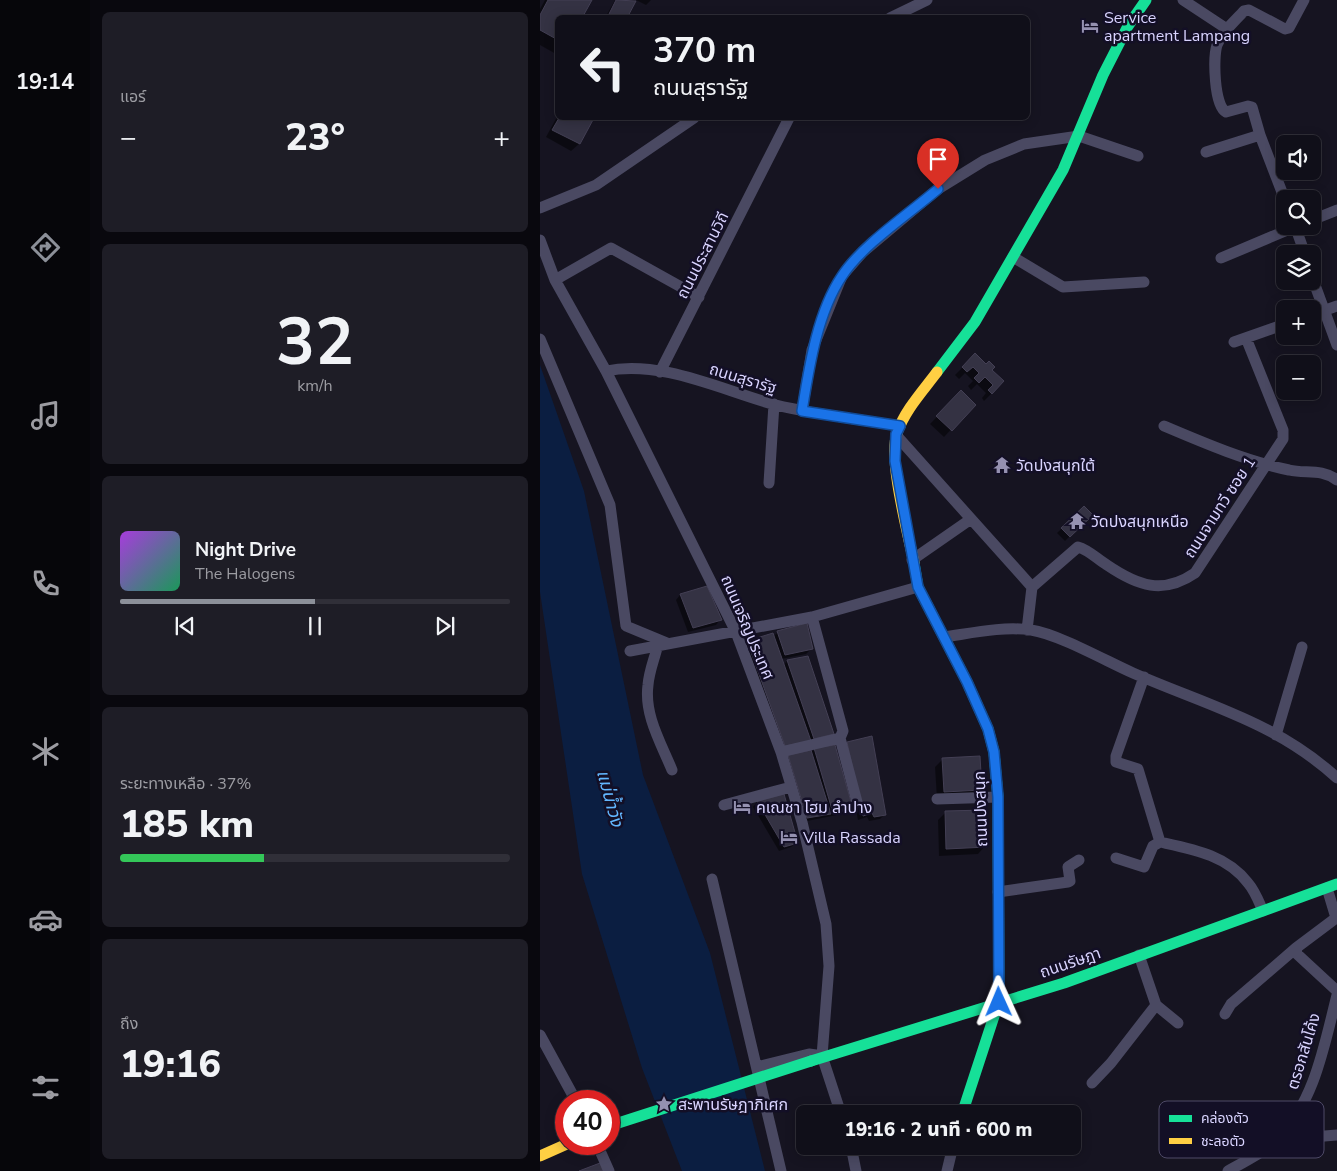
<!DOCTYPE html>
<html lang="th">
<head>
<meta charset="utf-8">
<style>
	:root { --surface:#100f19; --page:#1e1d26; --text:#f1f3f6; --muted:#9c9ca2; --line:#302f38; --accent:#8c9099 }
	body { margin:0; font-family:"Nunito Sans","Noto Sans Thai",sans-serif; background:var(--page); color:var(--text); height:100vh; display:flex; flex-direction:column; font-size:19px; white-space:nowrap }
	* { box-sizing:border-box; margin:0 }
	p { font-size:16px; color:var(--muted) }
	.icon { flex:none; width:28px; height:28px; fill:none; stroke:currentColor; stroke-width:2; stroke-linecap:round; stroke-linejoin:round }
	.map { position:relative; flex:1; overflow:hidden }
	.sheet { display:flex; flex-direction:column; gap:12px; padding:12px; background:#09080e; width:450px }
	.sheet>* { flex:none }
	.hud { position:absolute; left:15px; top:15px; width:475px; height:105px; border-radius:8px; box-shadow:0 2px 12px #0003,0 0 0 1px var(--line); background:#100f19; color:var(--text); overflow:hidden }
	.controls { position:absolute; left:736px; top:135px; display:grid; gap:10px }
	.controls a { display:grid; place-items:center; width:45px; height:45px; border-radius:8px; background:var(--surface); box-shadow:0 2px 12px #0003,0 0 0 1px var(--line); font-size:25px }
	.speed { position:absolute; left:15px; top:1090px; display:flex; gap:10px; font-size:25px; font-weight:700; text-align:center }
	.speed>* { display:grid; place-content:center; width:65px; height:65px; border-radius:50%; background:var(--surface); box-shadow:0 2px 12px #0003,0 0 0 1px var(--line); line-height:1 }
	.speed .limit { border:8px solid #d22; background:#fff; color:#111 }
	.pin { position:absolute; display:grid; place-items:center; width:42px; height:42px; color:#fff; margin:-51px -21px; border-radius:50% 50% 50% 0; rotate:-45deg; box-shadow:0 0 5px #0007 }
	.pin .icon { rotate:45deg }
	.me { position:absolute; width:55px; margin:-28px; rotate:359deg; stroke-linejoin:round; filter:drop-shadow(0 0 4px #0008) }
	.turn { display:flex; align-items:center; gap:18px; height:105px; padding:0 15px; font-size:22px }
	.turn .icon { width:65px; height:65px; stroke-width:2.5 }
	.turn b { display:block; font-size:35px; line-height:42px }
	.big { font-size:38px; font-weight:800; line-height:1.1 }
	.sheet .card { flex:1; display:flex; flex-direction:column; justify-content:center; gap:8px; min-width:0; padding:0 18px; border-radius:8px; background:var(--page) }
	.sheet .dial { align-items:center; gap:0 }
	.dial b { font-size:65px; line-height:1 }
	.song { display:flex; align-items:center; gap:15px }
	.cover { width:60px; height:60px; border-radius:8px; background:linear-gradient(135deg,hsl(280 70% 55%),hsl(150 70% 35%)) }
	.played { height:5px; border-radius:2px; background:linear-gradient(90deg,var(--accent) 50%,var(--line) 50%) }
	.keys { display:flex; justify-content:space-around; direction:ltr }
	.heat { display:flex; justify-content:space-between; align-items:center; font-size:28px; direction:ltr }
	.charge { height:8px; border-radius:4px; background:linear-gradient(90deg,#34c759 37%,var(--line) 0) }
	.trip { position:absolute; left:256px; top:1105px; width:285px; height:50px; border-radius:8px; background:var(--surface); box-shadow:0 2px 12px #0003,0 0 0 1px var(--line); font-weight:800; line-height:50px; text-align:center }
	main { display:flex; flex:1; min-height:0 }
	.menu { display:flex; flex-direction:column; width:90px; justify-content:space-around; align-items:center; background:#06060a; color:var(--muted) }
	.menu .icon { width:35px; height:35px }
	.menu .selected { color:var(--accent) }
	.menu b { font-size:22px; color:var(--text) }
	.map>svg:first-child { display:block }
</style>
</head>
<body>
<main>
<nav class="menu">
<b>19:14</b>
<svg class="icon selected" aria-label="directions" viewBox="0 0 24 24"><path d="M12 3l9 9-9 9-9-9zM9 14v-3h6M13 9l2 2-2 2"/></svg>
<svg class="icon" aria-label="music" viewBox="0 0 24 24"><path d="M9 18V5l10-2v13"/><circle cx="6" cy="18" r="3"/><circle cx="16" cy="16" r="3"/></svg>
<svg class="icon" aria-label="phone" viewBox="0 0 24 24"><path d="M5 4h4l2 5-3 2q2 4 5 5l2-3 5 2v4C11 20 4 13 5 4z"/></svg>
<svg class="icon" aria-label="climate" viewBox="0 0 24 24"><path d="M12 3v18M4 7l16 10M4 17L20 7"/></svg>
<svg class="icon" aria-label="car" viewBox="0 0 24 24"><path d="M5 17H2v-5l4-1 3-4h7l3 4 3 1v5h-3M9 17h6M6 11h13"/><circle cx="7" cy="17" r="2"/><circle cx="17" cy="17" r="2"/></svg>
<svg class="icon" aria-label="filters" viewBox="0 0 24 24"><path d="M4 7h16M4 17h16"/><circle cx="9" cy="7" r="2"/><circle cx="15" cy="17" r="2"/></svg>
</nav>
<section class="sheet">
<div class="card"><p>แอร์</p>
<div class="heat"><a>−</a><b class="big">23°</b><a>+</a></div>
</div>
<div class="card dial"><b>32</b><p>km/h</p></div>
<div class="card">
<div class="song"><i class="cover"></i><div><b>Night Drive</b><p>The Halogens</p></div></div>
<div class="played"></div>
<div class="keys"><svg class="icon" aria-label="previous" viewBox="0 0 24 24"><path d="M18 5L8 12l10 7zM5 5v14"/></svg><svg class="icon" aria-label="pause" viewBox="0 0 24 24"><path d="M8 5v14M16 5v14"/></svg><svg class="icon" aria-label="next" viewBox="0 0 24 24"><path d="M6 5l10 7-10 7zM19 5v14"/></svg></div>
</div>
<div class="card"><p>ระยะทางเหลือ · 37%</p><b class="big">185 km</b><div class="charge"></div></div>
<div class="card"><p>ถึง</p><b class="big">19:16</b></div>
</section>
<div class="map">
<svg width="797" height="1171" viewBox="0 0 797 1171">
	<rect width="100%" height="100%" fill="#161421"/>
	<path fill="#0b1e41" d="M0 365 44 491 103 775 170 953 225 1171H142L102 1068 42 874 0 592Z"/>
	<path fill="#0007" d="M5 0H50L18 18V52L16 54 0 45V9Z
		M75 0H95L85 18H65Z
		M96 0H111L106 5Z
		M18 115V118H53L39 144 31 151 6 137Z
		M435 355 463 382 444 401 442 398 446 393 437 384 431 390 428 386 433 381 425 373 419 379 415 375Z
		M421 392 434 405 404 437 390 424Z
		M544 507 551 515 525 541 517 533Z
		M166 587 180 620 176 625 148 632 136 600 140 595Z
		M238 632 271 649 266 654 241 659 243 666 247 661 288 738 238 746 203 647 207 642 233 637Z
		M308 743 345 814 340 819 329 821 327 817 318 820 303 748Z
		M294 746 312 808 307 813 262 822 244 761 249 756Z
		M402 760 441 790 433 797 397 799 395 767Z
		M244 796 256 843 251 847 239 851 213 807 217 802Z
		M405 813 445 846 438 854 399 856 398 820Z"/>
	<path fill="#343243" stroke="#433f54" d="M8 0H52L42 18H18V40L0 30V15Z
		M76 0 96 1 87 18H67Z
		M19 118H54L40 144 12 130Z
		M435 353 446 364 449 361 455 367 452 370 464 381 452 394 448 390 453 385 445 377 439 383 434 378 439 373 433 367 427 372 422 367Z
		M421 390 436 405 412 431 396 416Z
		M544 506 553 515 530 537 521 528Z
		M167 586 182 620 153 628 140 594Z
		M267 623 273 649 245 655 237 631Z
		M233 633 271 741 245 746 207 641Z
		M268 656 294 734 274 739 247 660Z
		M332 736 346 815 334 817 332 813 323 816 307 742Z
		M295 745 313 809 293 813 274 748Z
		M271 750 291 814 267 818 248 755Z
		M440 756 442 790 404 792 402 758Z
		M244 794 258 843 244 847 217 801Z
		M445 810 447 847 406 849 405 811Z
		M60 1163 63 1171H39Z"/>
	<g fill="none" stroke-linecap="round" stroke-linejoin="round">
		<path stroke="#4a4962" stroke-width="11" d="M643 0 687 29
			M350 18 387 0
			M720 135 712 107 708 106 686 112C674 106 673 57 677 45 682 32 695 21 704 11L709 10 745 29 749 28 764 0
			M666 152 720 135 745 200
			M0 208 56 185 154 118
			M772 220 797 210
			M755 226 765 254
			M0 240 15 280 66 371 196 632 241 752 262 822 286 924 289 966 282 1056 301 1114
			M473 257 523 287 604 282
			M681 258 757 226
			M772 277 797 345
			M15 280 71 248 159 297
			M772 315 797 306
			M0 339 70 505 86 626 127 643
			M694 342 745 324
			M66 371C120 359 184 391 236 405 277 415 319 419 360 426
			M120 372 249 118
			M262 411 272 350 302 276 323 252 398 189 445 160 484 144 539 136 598 156
			M624 426C664 443 706 461 749 470 766 474 781 468 797 480
			M356 435 492 587
			M229 483 234 404
			M372 560 431 519
			M492 587 538 547C549 550 557 559 567 565 598 586 623 595 655 573L743 439V430L706 338
			M272 617 303 731 300 738 317 802
			M487 630 492 587
			M404 637C432 633 463 626 491 630 518 634 566 661 593 673 666 705 736 722 797 778
			M117 648C114 660 109 672 108 685 104 715 121 743 132 770
			M90 651 272 617 378 587
			M604 677 576 756V762L598 769 620 842C652 849 687 855 708 883 715 891 719 902 723 911
			M736 735 762 647
			M241 752 300 738
			M397 799 458 797
			M184 805 251 787
			M576 858 604 867 613 846 620 842
			M172 879 241 1171
			M787 888 796 918 756 948 757 954 797 991
			M458 892 528 882 530 881 528 867 539 860
			M599 955 616 1005 638 1023
			M685 1014 691 1004 756 948
			M0 1035 36 1101
			M217 1067 269 1054 276 1055
			M552 1083 571 1063 616 1005
			M736 1140 797 1135
			M57 1144 69 1171
			M311 1146 316 1171
			M407 1171 413 1146
			M688 1171C703 1162 724 1153 737 1140 775 1101 784 1046 797 995"/>
		<path stroke="#16e098" stroke-width="11" d="M397 372 435 322 523 170 563 75 588 26 606 0
			M374 563 378 587 427 682 448 729 454 752 458 797 459 1001 422 1114
			M271 1061 524 983 797 884"/>
		<path stroke="#ffcf43" stroke-width="11" d="M374 563C368 533 348 460 357 433 365 410 382 392 397 372
			M0 1156 27 1144"/>
		<path stroke="#16e098" stroke-width="11" d="M69 1126 271 1061"/>
	</g>
	<g fill="none" stroke-linecap="round" stroke-linejoin="round">
		<g stroke="#114b97" stroke-width="12">
			<path id="route" d="M398 189C370 213 322 245 302 276 277 313 269 368 262 411L360 426 356 434 355 461 378 587 427 682 448 729 454 752 458 797 459 1002"/>
		</g>
		<use href="#route" stroke="#1a73e8" stroke-width="9"/>
	</g>
	<defs>
		<g id="hotel-bare" transform="scale(1.35)"><path d="M-6-4.5h1.5V1H6V5H4.5V3h-9V5H-6ZM-4 0a1.8 1.8 0 1 1 3.6 0ZM.5 0V-2.5h3Q6-2.5 6 0Z" fill="#9591b1" stroke="#130f26" stroke-width="2.5" paint-order="stroke"/></g>
		<g id="temple-bare" transform="scale(1.35)"><path d="M0-6L5-2H3V0L6.5 2.5H4V6H1.5V3h-3V6H-4V2.5H-6.5L-3 0V-2H-5Z" fill="#9591b1" stroke="#130f26" stroke-width="2.5" paint-order="stroke"/></g>
		<g id="sight-bare" transform="scale(1.35)"><path d="M0-6L1.8-2.2L6-1.7L2.9 1.2L3.7 5.4L0 3.3L-3.7 5.4L-2.9 1.2L-6-1.7L-1.8-2.2Z" fill="#9591b1" stroke="#130f26" stroke-width="2.5" paint-order="stroke"/></g>
	</defs>
	<g fill-rule="evenodd">
		<use href="#hotel-bare" x="550" y="26"/>
		<use href="#temple-bare" x="462" y="465"/>
		<use href="#temple-bare" x="537" y="521"/>
		<use href="#hotel-bare" x="202" y="807"/>
		<use href="#hotel-bare" x="249" y="837"/>
		<use href="#sight-bare" x="124" y="1104"/>
	</g>
	<g text-anchor="middle" stroke-width="5" stroke-linejoin="round" paint-order="stroke">
		<g font-size="16" fill="#d9d4ff" stroke="#130f26" text-anchor="start">
			<text x="564" y="23">Service<tspan x="564" dy="18">apartment Lampang</tspan></text>
			<text x="476" y="471">วัดปงสนุกใต้</text>
			<text x="551" y="527">วัดปงสนุกเหนือ</text>
			<text x="216" y="813">คเณชา โฮม ลำปาง</text>
			<text x="263" y="843">Villa Rassada</text>
			<text x="138" y="1110">สะพานรัษฎาภิเศก</text>
		</g>
		<g font-size="16" fill="#d9d4ff" stroke="#130f26">
			<text transform="translate(162 255) rotate(-63)" y="6">ถนนประสานวิถี</text>
			<text transform="translate(203 378) rotate(17)" y="6">ถนนสุรารัฐ</text>
			<text transform="translate(679 507) rotate(-57)" y="6">ถนนจามทวี ซอย 1</text>
			<text transform="translate(208 627) rotate(67)" y="6">ถนนเจริญประเทศ</text>
			<text transform="translate(440 809) rotate(-92)" y="6">ถนนปงสนุก</text>
			<text transform="translate(530 962) rotate(-19)" y="6">ถนนรัษฎา</text>
			<text transform="translate(763 1051) rotate(-73)" y="6">ตรอกสันโค้ง</text>
		</g>
		<g font-size="18" font-style="italic" fill="#62b6ff" stroke="#130f26">
			<text transform="translate(70 798) rotate(75)" y="6">แม่น้ำวัง</text>
		</g>
	</g>
	<rect x="619" y="1101" width="165" height="57" rx="8" fill="#130f26" stroke="#4e4a67" stroke-width="1"/>
	<rect x="629" y="1115" width="23" height="7" fill="#16e098"/>
	<rect x="629" y="1138" width="23" height="6" fill="#ffcf43"/>
	<g font-size="14" fill="#d9d4ff">
		<text x="661" y="1123">คล่องตัว</text>
		<text x="661" y="1146">ชะลอตัว</text>
	</g>
</svg>
<div class="controls">
<a><svg class="icon" aria-label="sound" viewBox="0 0 24 24"><path d="M4 9h4l5-4v14l-5-4H4zM17 9q2 3 0 6"/></svg></a>
<a><svg class="icon" aria-label="search" viewBox="0 0 24 24"><circle cx="10" cy="10" r="6"/><path d="M15 15l6 6"/></svg></a>
<a><svg class="icon" aria-label="layers" viewBox="0 0 24 24"><path d="M12 4l9 5-9 5-9-5zM3 14l9 5 9-5"/></svg></a>
<a>+</a>
<a>−</a>
</div>
<div class="speed"><div class="limit">40</div></div>
<div class="pin" style="left:398px;top:189px;background:#d93025"><svg class="icon" aria-label="arrive" viewBox="0 0 24 24"><path d="M6 21V4h12l-3 4 3 4H6"/></svg></div>
<svg class="me" style="left:459px;top:1002px" viewBox="-20 -20 40 40"><path d="M0-17L14 15 0 8-14 15z" fill="#1a73e8" stroke="#fff" stroke-width="4"/></svg>
<div class="trip">19:16 · 2 นาที · 600 m</div>
<div class="hud">
<div class="turn"><svg class="icon" aria-label="left" viewBox="0 0 24 24"><path d="M17 20v-9H6M10 6l-5 5 5 5"/></svg><div><b>370 m</b>ถนนสุรารัฐ</div></div>
</div>
</div>
</main>
</body>
</html>
